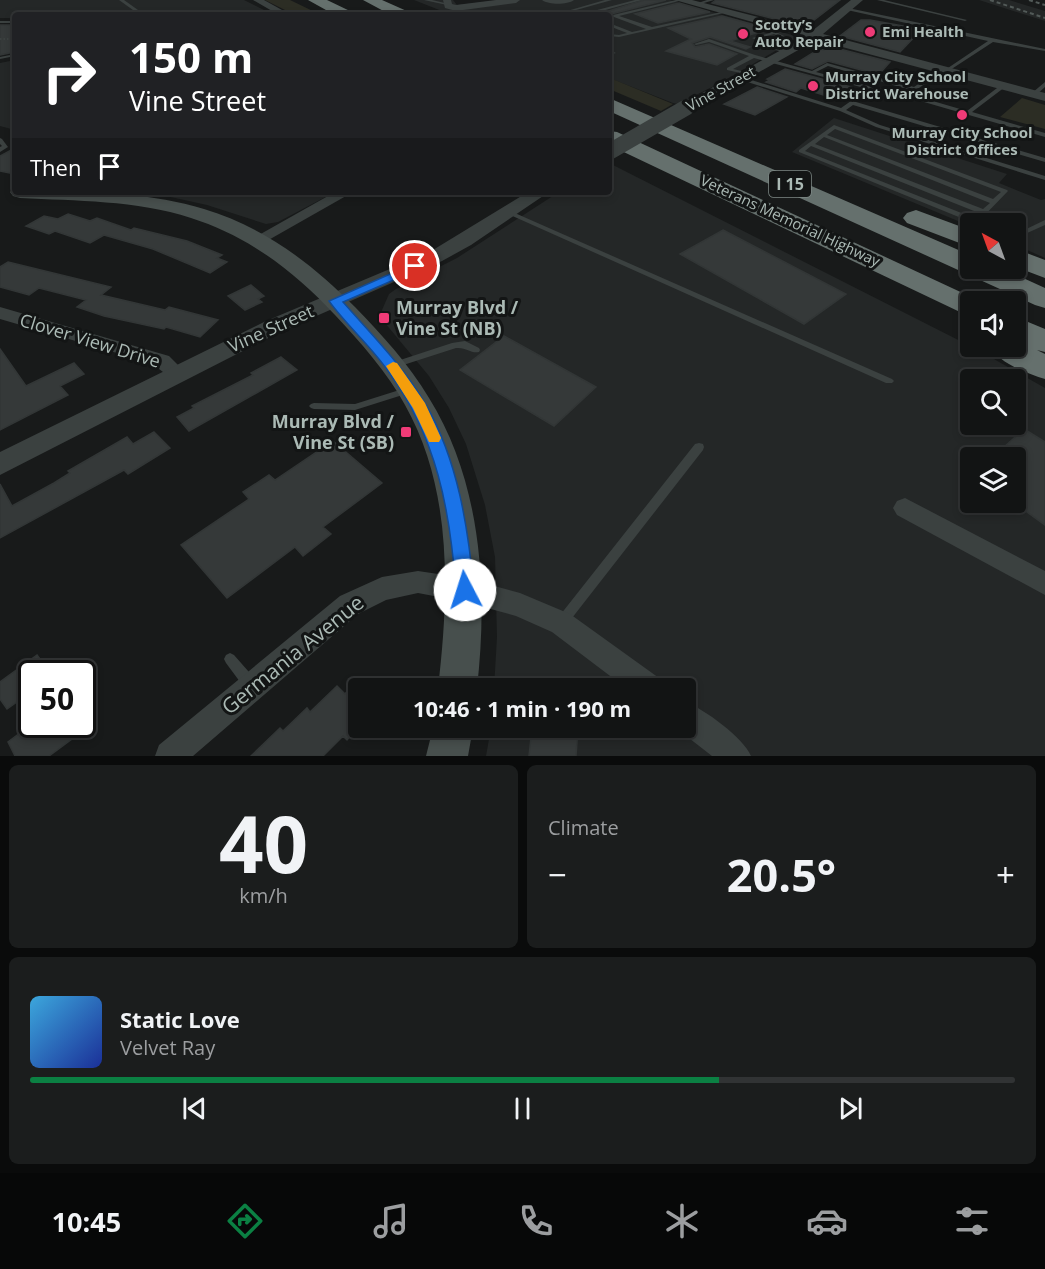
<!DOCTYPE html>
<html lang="en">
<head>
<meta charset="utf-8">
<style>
	:root { --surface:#121414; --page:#1b1d1d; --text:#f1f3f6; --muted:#9c9ea0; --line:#313334; --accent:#0b8043 }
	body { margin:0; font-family:"Open Sans",sans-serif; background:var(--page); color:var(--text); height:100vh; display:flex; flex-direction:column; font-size:22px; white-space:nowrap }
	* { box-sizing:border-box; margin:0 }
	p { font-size:20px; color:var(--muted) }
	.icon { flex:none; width:33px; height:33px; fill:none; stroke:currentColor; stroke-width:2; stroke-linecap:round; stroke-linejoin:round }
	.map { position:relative; height:756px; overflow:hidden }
	.side { display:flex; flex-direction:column; gap:9px; padding:9px; background:#0a0b0b; flex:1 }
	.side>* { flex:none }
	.banner { position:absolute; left:12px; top:12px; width:600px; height:183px; border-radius:6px; box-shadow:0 3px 9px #0003,0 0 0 2px var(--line); background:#202124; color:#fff; overflow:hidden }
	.needle { width:39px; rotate:319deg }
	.tools { position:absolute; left:960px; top:213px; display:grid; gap:12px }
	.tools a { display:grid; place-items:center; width:66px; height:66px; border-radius:6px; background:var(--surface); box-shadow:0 3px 9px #0003,0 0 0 2px var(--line); font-size:30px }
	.speed { position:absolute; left:18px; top:660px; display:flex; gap:12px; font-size:30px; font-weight:700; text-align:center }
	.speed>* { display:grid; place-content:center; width:78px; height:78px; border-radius:50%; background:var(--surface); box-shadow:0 3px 9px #0003,0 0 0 2px var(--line); line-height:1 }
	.speed .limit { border:3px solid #111; border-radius:9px; background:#fff; color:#111 }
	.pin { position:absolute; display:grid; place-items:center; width:51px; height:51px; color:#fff; margin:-26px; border:3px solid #fff; border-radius:50%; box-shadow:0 2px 6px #0007 }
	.me { position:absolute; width:66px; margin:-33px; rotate:355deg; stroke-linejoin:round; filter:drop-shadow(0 0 4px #0008) }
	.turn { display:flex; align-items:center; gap:21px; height:126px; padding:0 18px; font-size:27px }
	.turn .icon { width:78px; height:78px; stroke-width:2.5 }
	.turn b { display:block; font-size:42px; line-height:51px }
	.then { display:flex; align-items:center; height:57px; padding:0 18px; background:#0003; gap:12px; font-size:22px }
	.big { font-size:45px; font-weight:700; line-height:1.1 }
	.side .tile { flex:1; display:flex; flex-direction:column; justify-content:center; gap:9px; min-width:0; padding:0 21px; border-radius:9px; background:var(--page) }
	.side .dial { align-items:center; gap:0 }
	.dial b { font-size:78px; line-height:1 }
	.song { display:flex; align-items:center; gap:18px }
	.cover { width:72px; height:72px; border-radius:9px; background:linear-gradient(135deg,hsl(200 70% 55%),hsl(230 70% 35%)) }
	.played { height:6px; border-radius:3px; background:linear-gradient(90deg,var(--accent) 70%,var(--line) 70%) }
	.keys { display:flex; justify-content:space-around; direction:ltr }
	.heat { display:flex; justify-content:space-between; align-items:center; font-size:33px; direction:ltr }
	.side .tiles { flex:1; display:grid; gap:9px; grid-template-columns:1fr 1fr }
	.tile:last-child { grid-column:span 2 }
	.trip { position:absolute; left:348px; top:678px; width:348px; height:60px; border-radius:6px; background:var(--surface); box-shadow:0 3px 9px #0003,0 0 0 2px var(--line); font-weight:700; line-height:60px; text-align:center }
	.menu { display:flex; height:96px; justify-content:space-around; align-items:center; background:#070808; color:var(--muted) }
	.menu .icon { width:42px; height:42px }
	.menu .on { color:var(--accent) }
	.menu b { font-size:27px; color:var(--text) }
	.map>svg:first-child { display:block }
</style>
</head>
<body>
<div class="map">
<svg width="1045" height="756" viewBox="0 0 1045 756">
	<rect width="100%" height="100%" fill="#181a1a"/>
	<path fill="#242727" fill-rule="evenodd" d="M0 0H244L274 15H15V18H0Z
		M414 0H453L457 5 500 0H670L799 37 724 81 678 104 673 103 609 78V15H452Z
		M979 0H1009L1045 11V21Z
		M15 60V130L0 126V63Z
		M834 118 1007 174 999 183 1041 200 1045 199V258L1016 245V224H970V226L792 152Z
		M609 163 978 350 1045 388V756H486L491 728H686V688H494L497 637 495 557 485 505 466 444 449 408 429 376 385 323 382 310 389 294 396 289 457 258 559 192H609ZM970 380H1016V424H970ZM970 458H1016V502H970Z
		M148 192H335L278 222 266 224 207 205Z"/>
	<path fill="#2c2d24" d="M265 0H290L321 15H295Z
		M609 78H610L673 104 661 111 609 89Z
		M1022 98 1045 105V129L1000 117Z"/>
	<path fill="#353939" stroke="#323636" stroke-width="1.5" d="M644 0H666L607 15H596Z
		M716 0H840L814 20 798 25 712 3Z
		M679 3 710 12 658 23 635 14Z
		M722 16 769 29 730 41 750 47 746 49 710 37 692 43 695 47 709 44 737 54 717 65 666 51 691 39 668 28Z
		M861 20H870L914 28 919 32 900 52 840 36Z
		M0 25H15V52L0 55Z
		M828 46 890 62 880 73 875 71 872 73 828 61 812 69 795 64 819 49 824 50Z
		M785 69 851 87 833 98 801 88 796 92 766 82 770 80 767 79Z
		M757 87 787 97 755 115 724 104Z
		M15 148V174L0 171V156Z
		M68 214 90 221 97 218 131 230 134 228 187 241 222 255 217 258 227 262 210 273 153 249 104 235 90 243 55 231 49 234 26 226 44 216 58 219Z
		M723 230 846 294 804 324 680 254Z
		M8 262 111 287 101 295 165 310 169 307 218 320 200 337 166 327 164 329 104 316 77 307 86 300 39 288 29 295 0 287V267Z
		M251 285 264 296 258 299 262 302 245 310 228 296Z
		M504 336 596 387 554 426 460 370Z
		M0 349 26 386 74 363 84 374 60 386 68 395 0 430Z
		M281 357 297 370 189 431 177 417 194 408 192 406 253 375 251 373Z
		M1024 429 1045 442V525L1016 504V458H992Z
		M154 432 170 448 128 474 124 470 0 538V484L12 506 54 483 70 473 68 471 127 437 133 444Z
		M333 441 382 483 323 527 331 534 303 556 295 547 227 598 181 545 249 499 243 492 269 475 275 480Z
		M37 655 51 674H32V691L7 709 0 699V682Z
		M337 686 345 694 349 689 358 698V727L347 740 343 736 323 756H251L280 728 283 731 307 708 310 712Z
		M32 724H69L76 736 49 756H15L8 742Z
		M532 728H578L576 756H529Z"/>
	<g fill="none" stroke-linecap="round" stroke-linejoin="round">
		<path stroke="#3f4644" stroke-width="1.5" stroke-dasharray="1.5 2" stroke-linecap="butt" d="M0 39H15"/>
		<path fill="#3b4140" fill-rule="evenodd" d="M119 0H124L145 15H140Z
			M424 0H432L449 4 447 5Z
			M605 0H612L569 12 567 11Z
			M635 0H642L587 15H552L554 14H582Z
			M676 0H683L619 16 652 27 726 11 728 12 619 37 609 36V34L619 35 627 33 609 26V23L632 32 646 29 614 17 609 18V16Z
			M707 0H714L697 5 695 4Z
			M877 0H884L967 20 965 21Z
			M848 8 1045 49V51L993 42 947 72H945V70L988 41 847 10Z
			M0 21H15V23H0Z
			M781 26 785 27 776 32 790 39 778 48 788 51V53L771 49 772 47 752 38 770 33V31ZM774 34 785 39 775 45 759 38Z
			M709 39 755 55 812 71 827 63 914 87 940 69H944V71L910 94 907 92 910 90 828 66 816 72 872 87 895 90 967 111 1001 85H1005V87L972 112 1045 133V137L893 93 873 91 856 102 1045 158V162L853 105 846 110 880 125 1045 176V180L876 127 840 111 738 79V77H742L841 108 868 89 754 58 733 69 750 73V75L727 70V68L749 56 709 42 696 45 694 44Z
			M609 50 616 53 609 55Z
			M15 54V56L0 59V57Z
			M1045 82V87L1036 95H1032V93Z
			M834 125 1007 190 1008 191 980 220 986 224H976L799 152V150ZM835 129 1001 192 993 199 827 135ZM824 137 990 203 983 209 815 144ZM811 146 979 213 974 218 805 151Z
			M0 138 2 139 8 147 0 152V147L2 146 0 144Z
			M508 210 892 379 894 381 892 383H886L506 213V211Z
			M1045 220V225L1016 238V234Z
			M465 341 479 348 480 350 479 352C471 354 467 347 456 348L394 368 390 365 391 363 452 343Z
			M409 387 412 388 414 390 412 392 355 410 314 409 311 408 309 406 311 404 314 403 355 404Z
			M699 443 703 444 704 447 703 450 565 627 561 629 557 627 555 623 557 619 695 444Z
			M230 653 234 655 256 680 258 685 256 690 251 692 246 690 226 663 224 659 226 655Z"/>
		<path fill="#3b4140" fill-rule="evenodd" d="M253 0H264L291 15H279Z
			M443 0H451L452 4 456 5 496 0H520L516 3 456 11 445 8Z
			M542 0H574C567 5 549 5 542 0Z
			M335 192H353L265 242 260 244 252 239Z
			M0 307 169 356 187 374 184 379C170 383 167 373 156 367 152 364 146 362 141 360L0 319Z
			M905 498 1045 571V595L897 515 893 508 897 501Z
			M418 571 465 578 520 593 570 614 659 678 663 688H626L552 632 516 616 465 602 418 593 386 600 358 614 193 756H155L159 745 340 596 382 577Z
			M686 702C705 710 743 737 751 756H712L676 728H686Z"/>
		<path fill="#3b4140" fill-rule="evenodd" d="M675 0H692L812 31 851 0H863L823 34 1045 93V101L816 40 692 110H682L680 107 682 104 805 37Z
			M528 192H549L471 245 442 261 282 331 0 475V452L266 321 428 253Z"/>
		<path fill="#474f4d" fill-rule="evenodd" d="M15 187V192C79 192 142 190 204 209 264 227 311 263 355 307 382 335 409 364 429 398 482 483 488 591 477 688H438C449 594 453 490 405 405 387 372 361 343 335 315 294 271 248 236 191 218 136 200 76 201 20 198L13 196 10 192Z
			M433 728H473L468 756H426Z"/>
		<path fill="#65706d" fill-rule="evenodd" d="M308 0H327L352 12 355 15H335Z
			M363 0H382L409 12 412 15H391Z
			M609 98 970 255V268H1001L1045 288V308L1035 305 609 111Z
			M609 131 617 132 982 302H970V315L960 312 609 145Z
			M916 210 970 230V247L907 223 903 218 907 213Z
			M1016 249 1045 260V278L1016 267Z
			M1016 317 1045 329V352L1037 350 1045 354V379C1027 374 998 362 989 346H1016Z"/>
		<path stroke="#525a58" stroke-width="2" stroke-dasharray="4 3" stroke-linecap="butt" d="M990 0 1045 18
			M1029 0 1045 5"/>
		<path stroke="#3b4140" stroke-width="16" d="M609 152 687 107"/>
	</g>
	<path fill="#1a73e8" stroke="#114b97" stroke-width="1.5" d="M415 263 421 266 419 269 343 302C372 335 404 367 426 405 458 461 468 527 474 590L471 596 465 598 458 596 456 590C450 509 437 438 388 371 371 346 347 326 329 301Z"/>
	<path fill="#f59e0b" d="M393 362 397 363 425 403 441 438 439 442H429L413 408 386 366Z"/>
	<g fill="#ef3b77" stroke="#131515" stroke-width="2">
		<circle cx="870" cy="32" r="6"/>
		<circle cx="743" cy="34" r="6"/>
		<circle cx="813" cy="86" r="6"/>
		<circle cx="962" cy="115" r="6"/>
		<rect x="378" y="312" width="12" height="12" rx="3"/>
		<rect x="400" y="426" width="12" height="12" rx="3"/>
	</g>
	<g text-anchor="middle" stroke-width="6" stroke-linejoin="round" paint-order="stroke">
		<g font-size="15" font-weight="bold" fill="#abbab5" stroke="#131515" text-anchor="start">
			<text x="755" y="30">Scotty’s<tspan x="755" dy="17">Auto Repair</tspan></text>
			<text x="882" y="37">Emi Health</text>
			<text x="825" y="82">Murray City School<tspan x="825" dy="17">District Warehouse</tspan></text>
			<text x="962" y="138" text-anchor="middle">Murray City School<tspan x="962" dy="17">District Offices</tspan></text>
		</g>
		<g font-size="15" fill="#abbab5" stroke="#131515">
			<text transform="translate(721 89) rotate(-29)" y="5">Vine Street</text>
			<text transform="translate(790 221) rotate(25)" y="5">Veterans Memorial Highway</text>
		</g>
		<rect fill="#131515" stroke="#7d8885" stroke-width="1.5" x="769" y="171" width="42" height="26" rx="4.5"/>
		<g font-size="16" font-weight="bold" fill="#abbab5">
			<text x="790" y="190">I 15</text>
		</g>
		<g font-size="18" font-weight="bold" fill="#abbab5" stroke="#131515" text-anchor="start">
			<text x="396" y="314">Murray Blvd /<tspan x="396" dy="21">Vine St (NB)</tspan></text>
			<text x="394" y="428" text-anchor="end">Murray Blvd /<tspan x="394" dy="21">Vine St (SB)</tspan></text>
		</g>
		<g font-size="18" fill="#abbab5" stroke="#131515">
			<text transform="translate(271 329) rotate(-24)" y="6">Vine Street</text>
			<text transform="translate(90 341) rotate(17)" y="6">Clover View Drive</text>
		</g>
		<g font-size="21" fill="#abbab5" stroke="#131515">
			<text transform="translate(293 655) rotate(-39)" y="7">Germania Avenue</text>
		</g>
	</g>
</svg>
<div class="tools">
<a><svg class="needle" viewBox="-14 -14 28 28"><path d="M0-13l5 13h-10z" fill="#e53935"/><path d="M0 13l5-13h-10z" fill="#9c9ea0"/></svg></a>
<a><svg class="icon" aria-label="sound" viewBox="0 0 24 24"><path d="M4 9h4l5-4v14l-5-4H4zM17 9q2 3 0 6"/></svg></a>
<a><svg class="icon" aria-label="search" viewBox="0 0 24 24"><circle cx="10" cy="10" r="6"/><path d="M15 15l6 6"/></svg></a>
<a><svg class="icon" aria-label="layers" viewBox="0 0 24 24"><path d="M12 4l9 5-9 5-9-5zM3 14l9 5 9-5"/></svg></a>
</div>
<div class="speed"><div class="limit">50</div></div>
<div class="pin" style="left:415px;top:266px;background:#d93025"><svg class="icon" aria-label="arrive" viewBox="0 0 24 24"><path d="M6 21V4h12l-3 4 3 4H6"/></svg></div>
<svg class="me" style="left:465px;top:590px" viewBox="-20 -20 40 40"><circle r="19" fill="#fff"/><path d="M0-13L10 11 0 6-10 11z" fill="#1a73e8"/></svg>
<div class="trip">10:46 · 1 min · 190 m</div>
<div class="banner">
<div class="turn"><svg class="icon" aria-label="right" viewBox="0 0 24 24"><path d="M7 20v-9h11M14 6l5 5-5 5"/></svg><div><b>150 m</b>Vine Street</div></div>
<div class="then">Then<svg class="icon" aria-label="arrive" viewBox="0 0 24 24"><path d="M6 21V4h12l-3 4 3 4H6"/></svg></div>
</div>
</div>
<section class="side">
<div class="tiles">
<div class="tile dial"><b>40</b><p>km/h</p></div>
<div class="tile"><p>Climate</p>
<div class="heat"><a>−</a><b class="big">20.5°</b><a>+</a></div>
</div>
<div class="tile">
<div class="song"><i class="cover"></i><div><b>Static Love</b><p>Velvet Ray</p></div></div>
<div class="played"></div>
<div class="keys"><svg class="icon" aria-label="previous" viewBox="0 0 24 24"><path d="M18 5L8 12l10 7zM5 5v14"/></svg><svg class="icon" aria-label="pause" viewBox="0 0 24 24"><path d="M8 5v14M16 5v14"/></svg><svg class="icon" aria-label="next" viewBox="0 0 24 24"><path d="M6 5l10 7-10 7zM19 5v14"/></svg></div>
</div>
</div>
</section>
<nav class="menu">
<b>10:45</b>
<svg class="icon on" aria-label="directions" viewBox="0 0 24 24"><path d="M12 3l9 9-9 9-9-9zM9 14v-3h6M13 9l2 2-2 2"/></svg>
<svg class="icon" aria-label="music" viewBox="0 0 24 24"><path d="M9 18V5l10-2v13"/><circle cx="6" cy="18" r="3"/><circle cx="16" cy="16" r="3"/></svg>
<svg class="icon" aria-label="phone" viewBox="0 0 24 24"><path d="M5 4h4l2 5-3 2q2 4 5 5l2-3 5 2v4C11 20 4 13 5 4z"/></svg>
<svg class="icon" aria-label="climate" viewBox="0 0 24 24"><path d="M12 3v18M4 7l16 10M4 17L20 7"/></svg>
<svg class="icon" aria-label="car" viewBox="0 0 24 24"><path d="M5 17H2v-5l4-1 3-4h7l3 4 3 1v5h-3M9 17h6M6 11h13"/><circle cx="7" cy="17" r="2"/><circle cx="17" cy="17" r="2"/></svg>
<svg class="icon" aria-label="filters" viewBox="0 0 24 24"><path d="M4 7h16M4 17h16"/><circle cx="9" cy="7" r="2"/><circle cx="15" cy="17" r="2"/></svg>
</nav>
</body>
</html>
